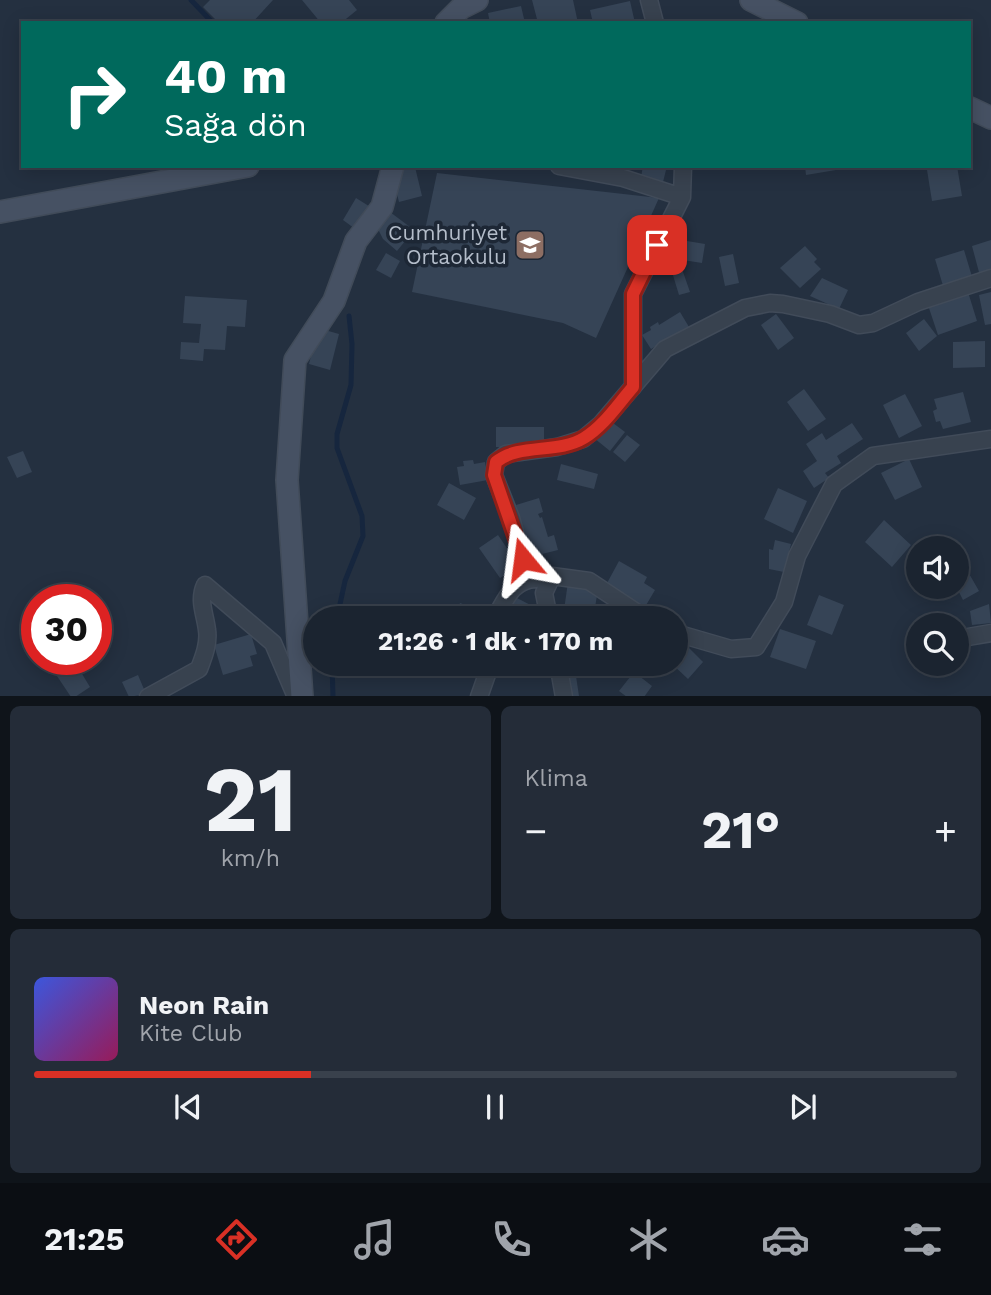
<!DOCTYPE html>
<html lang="tr">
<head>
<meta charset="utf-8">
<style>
	:root { --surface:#1b2430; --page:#242c38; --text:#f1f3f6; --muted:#a0a4ab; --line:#39414c; --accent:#d93025 }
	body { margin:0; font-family:"Work Sans",sans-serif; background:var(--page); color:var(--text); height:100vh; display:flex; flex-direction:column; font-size:26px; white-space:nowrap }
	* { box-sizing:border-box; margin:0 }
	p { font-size:23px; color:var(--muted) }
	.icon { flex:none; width:38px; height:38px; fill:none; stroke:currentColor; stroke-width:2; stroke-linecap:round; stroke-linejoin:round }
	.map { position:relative; height:696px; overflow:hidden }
	.side { display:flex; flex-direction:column; gap:10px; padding:10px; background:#0f141a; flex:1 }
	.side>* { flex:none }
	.guide { position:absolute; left:21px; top:21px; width:950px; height:147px; border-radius:0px; box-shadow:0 4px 18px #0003,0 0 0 2px var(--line); background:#00695c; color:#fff; overflow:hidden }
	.buttons { position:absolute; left:906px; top:536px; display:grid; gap:14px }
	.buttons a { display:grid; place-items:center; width:63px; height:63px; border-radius:50%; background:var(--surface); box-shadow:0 4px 18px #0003,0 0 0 2px var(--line); font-size:35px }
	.speed { position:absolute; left:21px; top:584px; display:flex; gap:14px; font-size:35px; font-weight:700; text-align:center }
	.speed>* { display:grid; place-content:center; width:91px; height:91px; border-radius:50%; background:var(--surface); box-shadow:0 4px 18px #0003,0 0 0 2px var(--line); line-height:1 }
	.speed .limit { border:10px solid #d22; background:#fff; color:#111 }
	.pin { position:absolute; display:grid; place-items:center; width:60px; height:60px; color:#fff; margin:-30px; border-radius:14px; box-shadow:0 4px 10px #0006 }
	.me { position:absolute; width:77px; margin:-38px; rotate:344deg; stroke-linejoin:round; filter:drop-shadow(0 0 5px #0008) }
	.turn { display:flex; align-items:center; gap:24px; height:147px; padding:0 28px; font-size:32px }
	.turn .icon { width:91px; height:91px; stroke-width:2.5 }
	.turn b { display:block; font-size:49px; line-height:60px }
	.big { font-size:52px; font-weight:700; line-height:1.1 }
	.side .card { flex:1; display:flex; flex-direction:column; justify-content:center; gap:10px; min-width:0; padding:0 24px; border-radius:10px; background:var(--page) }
	.side .dial { align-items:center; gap:0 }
	.dial b { font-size:91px; line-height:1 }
	.song { display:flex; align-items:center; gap:21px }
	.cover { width:84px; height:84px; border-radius:10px; background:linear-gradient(135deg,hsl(230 70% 55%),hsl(330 70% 35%)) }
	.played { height:7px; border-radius:4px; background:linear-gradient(90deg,var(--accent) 30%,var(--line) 30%) }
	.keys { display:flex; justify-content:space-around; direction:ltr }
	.heat { display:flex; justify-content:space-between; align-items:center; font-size:38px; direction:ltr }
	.side .tiles { flex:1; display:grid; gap:10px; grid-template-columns:1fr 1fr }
	.card:last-child { grid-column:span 2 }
	.trip { position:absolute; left:303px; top:606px; width:385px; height:70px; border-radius:35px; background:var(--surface); box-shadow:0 4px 18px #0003,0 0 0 2px var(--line); font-weight:700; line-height:70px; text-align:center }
	.dock { display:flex; height:112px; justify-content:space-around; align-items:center; background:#0b0e13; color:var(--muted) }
	.dock .icon { width:49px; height:49px }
	.dock .on { color:var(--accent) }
	.dock b { font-size:32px; color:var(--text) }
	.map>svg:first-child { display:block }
</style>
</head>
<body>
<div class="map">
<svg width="991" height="697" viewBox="0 0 991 697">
	<rect width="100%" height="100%" fill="#243040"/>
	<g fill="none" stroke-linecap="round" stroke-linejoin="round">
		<path stroke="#16263e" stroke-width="5" d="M191 0 213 23
			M337 618 345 581 363 536 362 516 337 448V434L351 385 352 344 349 316
			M332 663 333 697"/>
	</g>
	<path fill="#364456" d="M210 0H273L252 23H219L203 7Z
		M302 0H349L357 10 341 23H321Z
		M532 0H573L578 23H538Z
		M630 1 635 23H593L590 10Z
		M521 6 525 23H490L488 13Z
		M643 166H667L663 182 641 177Z
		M805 166H848V168L806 175Z
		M957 166 962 196 932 201 927 170Z
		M415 167 422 196 399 202 394 182 395 172Z
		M437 173 659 198 596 338 563 323 412 292Z
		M356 198 372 208 358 231 343 220Z
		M390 212 414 230 397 251 383 239 377 227Z
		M991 240V273L980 276 972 246Z
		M687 241 705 244 702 263 683 260Z
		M805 246 817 259 814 262 821 269 800 288 780 268Z
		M964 250 973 280 944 289 935 259Z
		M386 253 400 261 391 278 376 270Z
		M733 254 739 283 725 286 719 257Z
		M682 269 690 292 679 295 672 272Z
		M822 278 848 290 839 309 810 296Z
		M968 292 977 321 938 335 928 305Z
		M991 292V324L985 325 979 295Z
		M185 296 247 300 245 327 227 326 225 350 204 349 203 361 180 359 181 342 199 343 201 324 183 323Z
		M680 312 689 327 651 349 642 335 651 330 650 327 658 322 659 325Z
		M776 314 794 338 778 350 761 325Z
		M924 319 937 336 919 351 906 333Z
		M318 328 339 334 330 370 309 364Z
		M985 341V367L953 368V342Z
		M804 389 826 419 808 431 787 402Z
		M963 392 971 422 943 429 940 421 936 422 933 411 937 409 934 399Z
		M905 394 922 426 899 438 883 405Z
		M609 420 625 432 610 451 594 438Z
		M852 423 863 439 837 456 841 463 825 473 829 478 814 488 803 471 817 461 806 444 822 433 826 440Z
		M496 427H544V441H529V448L496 447Z
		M627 435 640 445 625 462 613 452Z
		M23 451 32 472 17 478 7 457Z
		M909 459 922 487 895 500 881 473Z
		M473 460 474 464 485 462 488 480 460 485 457 467 464 466 463 461Z
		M561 464 598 474 594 489 557 480Z
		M449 483 476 498 464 520 437 505Z
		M778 488 807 501 793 533 764 519Z
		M539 498 543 512 538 514 540 518 542 517 548 537 554 535 558 550 530 557 516 505Z
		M884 520 911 545 892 567 865 542Z
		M498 535 519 566 500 578 479 548Z
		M775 540 791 544 784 572 769 569V549L773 550Z
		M619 561 647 577 644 583 655 590 645 607 606 585Z
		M963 563 979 591 963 600 957 588 947 593 943 586H957V566Z
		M568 582 598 589 594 614 564 610Z
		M819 595 844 605 832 635 807 625Z
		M515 597 544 612 541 618H504Z
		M460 603 482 611 480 618H455Z
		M989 604 991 623 972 625 970 611Z
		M780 629 816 641 806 669 770 657Z
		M251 634 257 654 250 656 253 666 223 675 214 645Z
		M687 646 703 662 688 679 671 663H676V658Z
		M76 664 90 687 75 697H71L57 676Z
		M634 672 652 686 644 697H627L619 691Z
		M138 675 146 694 129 697 122 682Z
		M576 676 579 696 566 697 563 677Z"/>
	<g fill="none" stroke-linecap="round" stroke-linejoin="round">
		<g stroke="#414b59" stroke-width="19">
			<path id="street" d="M649 0 655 23
				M559 166 623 178 682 197
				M633 387V294L682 197 683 166
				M528 579 511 518 494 475 496 462 506 454 557 447 583 439 601 424 665 349 745 308 770 303 783 304 830 314 859 325 873 323 918 302 991 278
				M495 618C506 599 512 580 536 579
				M549 618 544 593 552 576 589 581 645 618
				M676 633 731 649 756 647 784 602 797 556 834 484 873 456 991 439
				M968 637 991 633
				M558 663 564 697
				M148 697 199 669C204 656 209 643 207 630 205 613 198 601 205 585L273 643 296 697
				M479 697 491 663"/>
		</g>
		<g stroke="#414b59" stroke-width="24">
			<path id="secondary" d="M751 0 797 23
				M446 23 461 8 477 0
				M970 108 991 118
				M0 212 248 166
				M302 697 287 480 295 360 334 301 356 241 382 207 393 166"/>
		</g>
		<use href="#street" stroke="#38424f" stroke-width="16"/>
		<use href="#secondary" stroke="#465163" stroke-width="21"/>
	</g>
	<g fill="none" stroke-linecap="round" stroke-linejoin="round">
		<g stroke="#8d1f18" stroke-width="18">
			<path id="route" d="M523 559 494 475 496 462C519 443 558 454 584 438 604 426 618 404 633 387V294L657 245"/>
		</g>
		<use href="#route" stroke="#d93025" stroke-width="12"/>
	</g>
	<defs>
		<g id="school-square" transform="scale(1.575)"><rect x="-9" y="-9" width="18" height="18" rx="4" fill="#8d6e63" stroke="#1d2735"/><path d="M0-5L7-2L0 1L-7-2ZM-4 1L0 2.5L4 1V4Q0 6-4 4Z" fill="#fff"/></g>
	</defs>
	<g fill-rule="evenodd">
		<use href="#school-square" x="530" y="245"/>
	</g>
	<g text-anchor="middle" stroke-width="7" stroke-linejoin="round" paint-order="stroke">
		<g font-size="21" fill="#b4bdca" stroke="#1d2735" text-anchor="end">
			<text x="507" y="240">Cumhuriyet<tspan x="507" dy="24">Ortaokulu</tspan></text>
		</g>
	</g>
</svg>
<div class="buttons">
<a><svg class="icon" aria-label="sound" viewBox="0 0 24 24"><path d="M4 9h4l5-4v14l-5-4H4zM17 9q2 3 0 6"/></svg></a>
<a><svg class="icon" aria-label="search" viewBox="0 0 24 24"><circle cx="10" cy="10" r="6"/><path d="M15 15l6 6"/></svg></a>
</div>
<div class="speed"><div class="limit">30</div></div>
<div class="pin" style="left:657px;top:245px;background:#d93025"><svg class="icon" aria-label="arrive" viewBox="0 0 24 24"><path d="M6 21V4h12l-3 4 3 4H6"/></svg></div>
<svg class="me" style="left:523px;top:559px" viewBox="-20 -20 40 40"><path d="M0-17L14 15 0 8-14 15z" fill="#d93025" stroke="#fff" stroke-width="4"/></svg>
<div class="trip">21:26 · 1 dk · 170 m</div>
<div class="guide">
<div class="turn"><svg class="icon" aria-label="right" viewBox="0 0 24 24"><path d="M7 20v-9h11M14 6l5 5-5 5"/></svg><div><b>40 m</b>Sağa dön</div></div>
</div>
</div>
<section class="side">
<div class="tiles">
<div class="card dial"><b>21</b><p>km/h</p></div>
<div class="card"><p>Klima</p>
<div class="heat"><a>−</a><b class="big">21°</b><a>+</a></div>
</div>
<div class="card">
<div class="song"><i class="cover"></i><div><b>Neon Rain</b><p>Kite Club</p></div></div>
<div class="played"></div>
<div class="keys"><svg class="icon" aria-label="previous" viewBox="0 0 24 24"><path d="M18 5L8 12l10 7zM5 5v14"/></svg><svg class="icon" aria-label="pause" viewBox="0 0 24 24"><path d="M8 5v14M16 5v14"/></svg><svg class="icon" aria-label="next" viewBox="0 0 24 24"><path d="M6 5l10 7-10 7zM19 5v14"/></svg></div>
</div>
</div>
</section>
<nav class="dock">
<b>21:25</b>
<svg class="icon on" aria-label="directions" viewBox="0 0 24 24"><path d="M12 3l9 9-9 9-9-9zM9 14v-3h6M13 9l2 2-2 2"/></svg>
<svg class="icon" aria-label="music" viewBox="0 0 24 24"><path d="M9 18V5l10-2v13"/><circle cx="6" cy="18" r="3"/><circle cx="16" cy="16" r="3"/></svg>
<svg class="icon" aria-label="phone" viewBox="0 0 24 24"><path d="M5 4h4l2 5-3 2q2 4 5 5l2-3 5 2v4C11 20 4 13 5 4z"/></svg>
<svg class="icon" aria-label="climate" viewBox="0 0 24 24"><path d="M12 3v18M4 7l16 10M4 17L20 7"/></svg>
<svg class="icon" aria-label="car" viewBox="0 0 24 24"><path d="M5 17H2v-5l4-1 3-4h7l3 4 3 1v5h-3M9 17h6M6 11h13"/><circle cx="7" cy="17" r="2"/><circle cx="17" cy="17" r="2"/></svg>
<svg class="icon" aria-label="filters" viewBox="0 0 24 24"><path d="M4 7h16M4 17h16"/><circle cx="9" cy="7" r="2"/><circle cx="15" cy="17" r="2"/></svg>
</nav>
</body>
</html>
